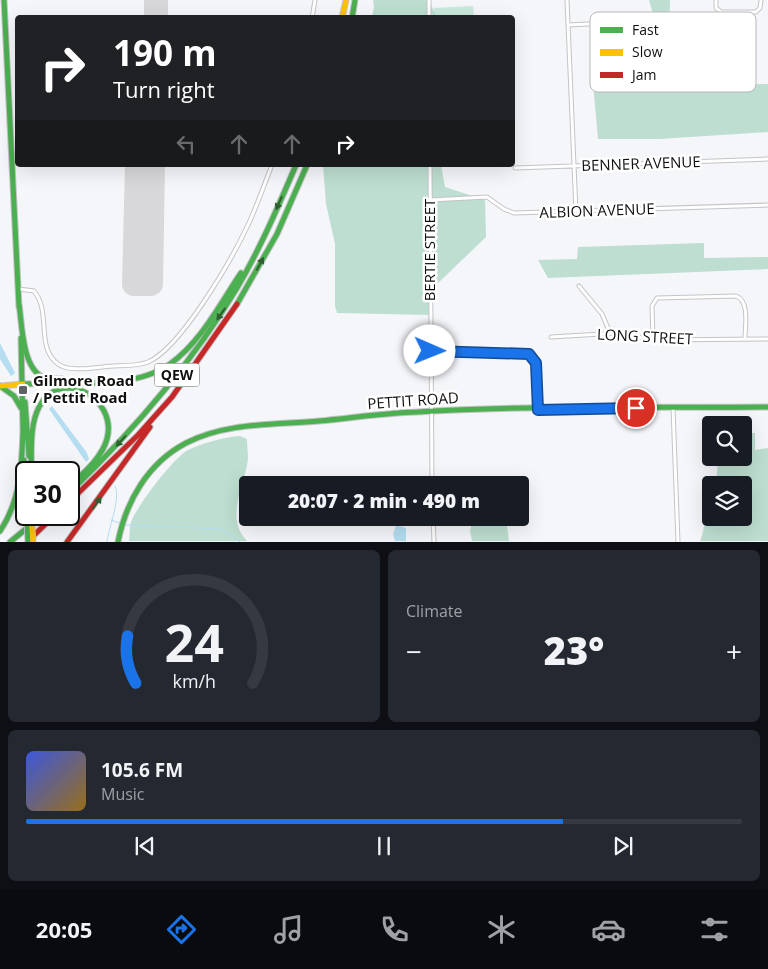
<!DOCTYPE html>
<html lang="en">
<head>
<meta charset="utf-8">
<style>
	:root { --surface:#171b24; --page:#242831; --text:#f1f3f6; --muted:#9ea1a6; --line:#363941; --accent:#1a73e8 }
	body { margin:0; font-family:"Open Sans",sans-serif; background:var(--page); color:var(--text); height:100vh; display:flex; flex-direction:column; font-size:19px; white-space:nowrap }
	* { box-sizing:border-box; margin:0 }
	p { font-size:16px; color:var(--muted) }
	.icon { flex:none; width:28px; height:28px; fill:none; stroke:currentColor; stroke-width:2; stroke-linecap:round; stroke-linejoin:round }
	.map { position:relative; height:542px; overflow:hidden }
	.panel { display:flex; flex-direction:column; gap:8px; padding:8px; background:#0d0f14; flex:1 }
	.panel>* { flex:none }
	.hud { position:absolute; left:15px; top:15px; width:500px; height:152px; border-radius:5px; box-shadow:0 5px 20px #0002; background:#202124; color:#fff; overflow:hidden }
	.fabs { position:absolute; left:702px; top:416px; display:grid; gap:10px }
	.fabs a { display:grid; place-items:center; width:50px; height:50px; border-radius:5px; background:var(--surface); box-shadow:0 5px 20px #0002; font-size:25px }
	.speed { position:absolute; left:15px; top:461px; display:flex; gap:10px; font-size:25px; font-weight:700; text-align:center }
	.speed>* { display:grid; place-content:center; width:65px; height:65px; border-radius:50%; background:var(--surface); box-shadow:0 5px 20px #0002; line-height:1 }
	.speed .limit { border:2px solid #111; border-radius:8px; background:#fff; color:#111 }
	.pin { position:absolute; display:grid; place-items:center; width:42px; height:42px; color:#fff; margin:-21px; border:2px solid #fff; border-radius:50%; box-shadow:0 1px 5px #0007 }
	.me { position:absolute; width:55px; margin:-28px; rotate:91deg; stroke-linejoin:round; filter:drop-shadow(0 0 4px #0008) }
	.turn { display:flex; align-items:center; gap:18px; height:105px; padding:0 15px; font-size:22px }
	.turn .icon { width:65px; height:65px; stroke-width:2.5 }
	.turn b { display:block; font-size:35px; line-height:42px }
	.lanes { display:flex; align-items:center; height:48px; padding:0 15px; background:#0003; justify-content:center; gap:25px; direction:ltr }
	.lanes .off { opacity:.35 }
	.big { font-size:38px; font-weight:800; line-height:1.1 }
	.panel .widget { flex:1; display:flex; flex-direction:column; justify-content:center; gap:8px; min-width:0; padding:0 18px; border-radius:8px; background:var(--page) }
	.panel .dial { align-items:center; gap:0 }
	.dial svg { height:130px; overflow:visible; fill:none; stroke:var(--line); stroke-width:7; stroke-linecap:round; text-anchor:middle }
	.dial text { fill:var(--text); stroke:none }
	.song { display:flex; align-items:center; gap:15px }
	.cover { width:60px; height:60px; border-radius:8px; background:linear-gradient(135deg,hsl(230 70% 55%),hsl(40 70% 35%)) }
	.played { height:5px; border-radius:2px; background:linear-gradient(90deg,var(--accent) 75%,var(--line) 75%) }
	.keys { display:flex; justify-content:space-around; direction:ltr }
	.heat { display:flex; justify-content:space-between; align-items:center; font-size:28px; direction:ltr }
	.panel .tiles { flex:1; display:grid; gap:8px; grid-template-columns:1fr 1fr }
	.widget:last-child { grid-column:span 2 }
	.trip { position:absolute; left:239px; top:476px; width:290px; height:50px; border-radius:5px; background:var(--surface); box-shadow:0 5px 20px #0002; font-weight:800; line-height:50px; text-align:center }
	.tab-bar { display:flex; height:80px; justify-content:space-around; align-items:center; background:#090b0e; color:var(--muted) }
	.tab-bar .icon { width:35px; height:35px }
	.tab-bar .current { color:var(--accent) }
	.tab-bar b { font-size:22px; color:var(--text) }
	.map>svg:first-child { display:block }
</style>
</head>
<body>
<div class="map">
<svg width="768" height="542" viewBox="0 0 768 542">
	<rect width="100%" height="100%" fill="#f5f6fa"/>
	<path fill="#cbe9dd" d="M473 6 474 17 434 18V8Z"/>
	<path fill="#bdded0" d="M373 0H428L437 17 372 18 374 7Z
		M649 0H670L669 32 676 35 718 38 720 85 768 84V132L659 139H598L591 60 607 59 634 65 639 53 653 49 655 46 653 14Z
		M323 165H441L445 187 485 200 486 237 436 285 431 296V315L337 313 335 306V244L326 204Z
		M704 243V258L768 257V269L548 278 538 260 577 259 578 247Z
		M744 433H755V450L768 448V541H700C707 526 703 505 711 492V518H744V485H716L718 458H744Z
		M240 436 247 439C247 446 248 453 248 459 245 486 224 517 247 541H129C130 535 129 529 131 522 137 506 173 458 188 450 203 443 224 437 240 436Z
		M473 518H506L509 541H472L470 531Z"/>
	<path fill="#b4ddf2" d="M0 343 15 373 11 376 0 359Z
		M52 406 87 453 89 459 86 462 49 409Z
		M396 525 406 528V541H395L393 534Z"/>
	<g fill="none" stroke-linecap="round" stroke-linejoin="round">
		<path stroke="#b4ddf2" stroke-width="1" d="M111 520 119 523
			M124 525 220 529 231 534 240 542
			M107 542C109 526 121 499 115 486"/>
		<path stroke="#d8d8db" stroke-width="24" d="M156 18V0
			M137 165 134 284H151L153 165"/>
		<g stroke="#c4c4c8" stroke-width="5">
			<path id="street" d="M429 0V18
				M567 0 576 212
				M716 0V8L721 12H756L760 8 761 0
				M312 18 315 0
				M568 25 627 22
				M430 165 432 485
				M515 168 768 159
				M430 200 487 197 504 209 514 213 768 205
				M579 286 602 314 610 333
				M19 289 34 291C52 313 35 347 58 364 69 372 90 368 103 367 116 365 136 367 148 362 181 348 232 259 248 225 257 206 264 185 272 165
				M551 337 618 333 653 340 768 339
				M653 340 652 306 657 298 736 296C750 301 745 326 745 339
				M430 351 529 354 537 363 538 409
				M673 408 678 542
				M433 518 434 542"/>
		</g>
		<g stroke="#c4c4c8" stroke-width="7">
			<path id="fast" d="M4 0 19 307
				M352 18 355 0
				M19 304C22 324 22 368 43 377 49 379 57 378 63 379
				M237 304 277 234 307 165
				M21 338 23 432
				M23 384C68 381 132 391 170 364 201 342 220 304 241 273
				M0 386 14 396 21 408
				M25 402 29 456
				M24 460 26 502
				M31 472C32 451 29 427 39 407 60 366 118 398 107 439 102 457 85 472 72 484
				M69 493C133 431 191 365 237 288 260 249 278 207 296 165
				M0 531C21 500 22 465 23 428
				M10 542 43 515
				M118 542C126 501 148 463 186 443 227 422 275 425 319 421 352 418 384 413 417 412 534 405 651 408 768 407"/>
		</g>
		<g stroke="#c4c4c8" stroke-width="7">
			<path id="slow" d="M342 18 346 0
				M1 386 23 384"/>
		</g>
		<g stroke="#c4c4c8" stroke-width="7">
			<path id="jam" d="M69 502 138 435 172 397 237 304
				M30 539 55 515
				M67 542 150 427"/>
		</g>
		<use href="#street" stroke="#fefefe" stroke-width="3"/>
		<use href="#fast" stroke="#4caf50" stroke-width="5"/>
		<use href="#slow" stroke="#ffc107" stroke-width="5"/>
		<use href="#jam" stroke="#c62828" stroke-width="5"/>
		<g stroke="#c4c4c8" stroke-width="7" stroke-linecap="butt">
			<path id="fast-bridge" d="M27 515 28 542"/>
		</g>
		<g stroke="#c4c4c8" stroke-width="7" stroke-linecap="butt">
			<path id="slow-bridge" d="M31 515 33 542"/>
		</g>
		<use href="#fast-bridge" stroke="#4caf50" stroke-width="5"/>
		<use href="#slow-bridge" stroke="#ffc107" stroke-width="5"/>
	</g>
	<defs><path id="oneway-solid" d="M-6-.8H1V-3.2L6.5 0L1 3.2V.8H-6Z" transform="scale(1.25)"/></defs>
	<g fill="#2d5f30">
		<use href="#oneway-solid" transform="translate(279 203) rotate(114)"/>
		<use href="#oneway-solid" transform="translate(260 264) rotate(-62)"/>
		<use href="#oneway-solid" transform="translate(221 314) rotate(125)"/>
		<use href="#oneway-solid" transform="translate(121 441) rotate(132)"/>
		<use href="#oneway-solid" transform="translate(97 503) rotate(-55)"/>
	</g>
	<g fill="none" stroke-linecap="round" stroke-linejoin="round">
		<g stroke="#114b97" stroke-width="12">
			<path id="route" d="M430 351 529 354 536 363 538 410 636 408"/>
		</g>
		<use href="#route" stroke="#1a73e8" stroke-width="9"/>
	</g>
	<rect fill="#5f6063" stroke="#fff" stroke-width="2" x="18" y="385" width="10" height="10" rx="2.5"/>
	<g text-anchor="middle" stroke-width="5" stroke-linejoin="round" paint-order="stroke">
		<rect fill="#fff" stroke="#565758" stroke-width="1" x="154.5" y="363.5" width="45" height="23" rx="4"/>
		<g font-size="14" font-weight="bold" fill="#0e0f11">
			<text x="177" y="380">QEW</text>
		</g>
		<g font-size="15" fill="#0e0f11" stroke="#fff">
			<text transform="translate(641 164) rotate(-2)" y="5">BENNER AVENUE</text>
			<text transform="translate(597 211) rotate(-2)" y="5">ALBION AVENUE</text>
			<text transform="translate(430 250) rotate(-90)" y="5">BERTIE STREET</text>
			<text transform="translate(645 337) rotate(3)" y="5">LONG STREET</text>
			<text transform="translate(413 401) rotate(-4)" y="5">PETTIT ROAD</text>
		</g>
		<g font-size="15" font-weight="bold" fill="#0e0f11" stroke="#fff" text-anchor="start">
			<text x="33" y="386">Gilmore Road<tspan x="33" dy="17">/ Pettit Road</tspan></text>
		</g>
	</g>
	<rect x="590" y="12" width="166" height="80" rx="8" fill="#fff" stroke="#b7b7b8" stroke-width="1"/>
	<rect x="600" y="27" width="23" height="6" fill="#4caf50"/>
	<rect x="600" y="49" width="23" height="7" fill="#ffc107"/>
	<rect x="600" y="72" width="23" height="6" fill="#c62828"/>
	<g font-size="14" fill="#0e0f11">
		<text x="632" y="35">Fast</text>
		<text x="632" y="57">Slow</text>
		<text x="632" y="80">Jam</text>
	</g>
</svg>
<div class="fabs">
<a><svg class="icon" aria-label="search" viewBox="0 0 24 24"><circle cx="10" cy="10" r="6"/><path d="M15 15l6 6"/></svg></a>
<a><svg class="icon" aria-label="layers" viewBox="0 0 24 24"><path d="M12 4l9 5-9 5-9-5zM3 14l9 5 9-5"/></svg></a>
</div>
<div class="speed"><div class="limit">30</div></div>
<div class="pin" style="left:636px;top:408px;background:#d93025"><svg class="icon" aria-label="arrive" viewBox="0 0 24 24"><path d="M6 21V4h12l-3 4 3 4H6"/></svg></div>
<svg class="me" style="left:430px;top:351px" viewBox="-20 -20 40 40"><circle r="19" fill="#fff"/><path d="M0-13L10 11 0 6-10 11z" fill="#1a73e8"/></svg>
<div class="trip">20:07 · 2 min · 490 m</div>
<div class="hud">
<div class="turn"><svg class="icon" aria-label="right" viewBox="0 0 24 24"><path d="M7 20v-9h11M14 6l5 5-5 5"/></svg><div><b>190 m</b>Turn right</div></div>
<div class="lanes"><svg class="icon off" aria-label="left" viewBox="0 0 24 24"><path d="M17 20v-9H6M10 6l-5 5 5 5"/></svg><svg class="icon off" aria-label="ahead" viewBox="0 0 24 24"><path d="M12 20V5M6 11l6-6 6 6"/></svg><svg class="icon off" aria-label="ahead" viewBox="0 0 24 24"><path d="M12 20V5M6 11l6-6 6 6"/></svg><svg class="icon" aria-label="right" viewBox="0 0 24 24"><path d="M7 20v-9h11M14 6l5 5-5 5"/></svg></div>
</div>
</div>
<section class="panel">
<div class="tiles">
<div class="widget dial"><svg viewBox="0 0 100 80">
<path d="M14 69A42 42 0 1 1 86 69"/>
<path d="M14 69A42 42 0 0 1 9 40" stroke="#1a73e8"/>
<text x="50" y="56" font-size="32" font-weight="700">24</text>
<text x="50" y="72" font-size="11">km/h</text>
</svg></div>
<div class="widget"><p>Climate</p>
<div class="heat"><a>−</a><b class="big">23°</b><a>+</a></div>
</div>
<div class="widget">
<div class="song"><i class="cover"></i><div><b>105.6 FM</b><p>Music</p></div></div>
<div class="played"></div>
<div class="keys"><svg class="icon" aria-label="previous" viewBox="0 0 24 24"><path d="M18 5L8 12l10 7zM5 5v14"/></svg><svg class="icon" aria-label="pause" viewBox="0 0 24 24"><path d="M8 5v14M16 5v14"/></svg><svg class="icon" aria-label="next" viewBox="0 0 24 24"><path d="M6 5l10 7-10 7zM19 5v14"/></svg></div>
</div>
</div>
</section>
<nav class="tab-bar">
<b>20:05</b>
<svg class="icon current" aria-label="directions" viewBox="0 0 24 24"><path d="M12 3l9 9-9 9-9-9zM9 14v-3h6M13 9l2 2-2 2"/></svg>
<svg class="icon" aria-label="music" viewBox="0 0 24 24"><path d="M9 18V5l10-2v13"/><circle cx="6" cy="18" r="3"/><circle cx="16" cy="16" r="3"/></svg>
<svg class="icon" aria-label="phone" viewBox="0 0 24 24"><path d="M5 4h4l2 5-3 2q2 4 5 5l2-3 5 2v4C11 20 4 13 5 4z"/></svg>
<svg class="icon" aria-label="climate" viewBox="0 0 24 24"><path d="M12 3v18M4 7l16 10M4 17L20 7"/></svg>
<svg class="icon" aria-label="car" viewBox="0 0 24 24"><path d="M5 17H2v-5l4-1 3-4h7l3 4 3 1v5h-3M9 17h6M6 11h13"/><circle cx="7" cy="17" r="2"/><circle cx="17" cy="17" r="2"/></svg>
<svg class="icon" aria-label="filters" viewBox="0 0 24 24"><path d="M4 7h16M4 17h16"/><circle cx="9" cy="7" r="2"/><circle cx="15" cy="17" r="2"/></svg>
</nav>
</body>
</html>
